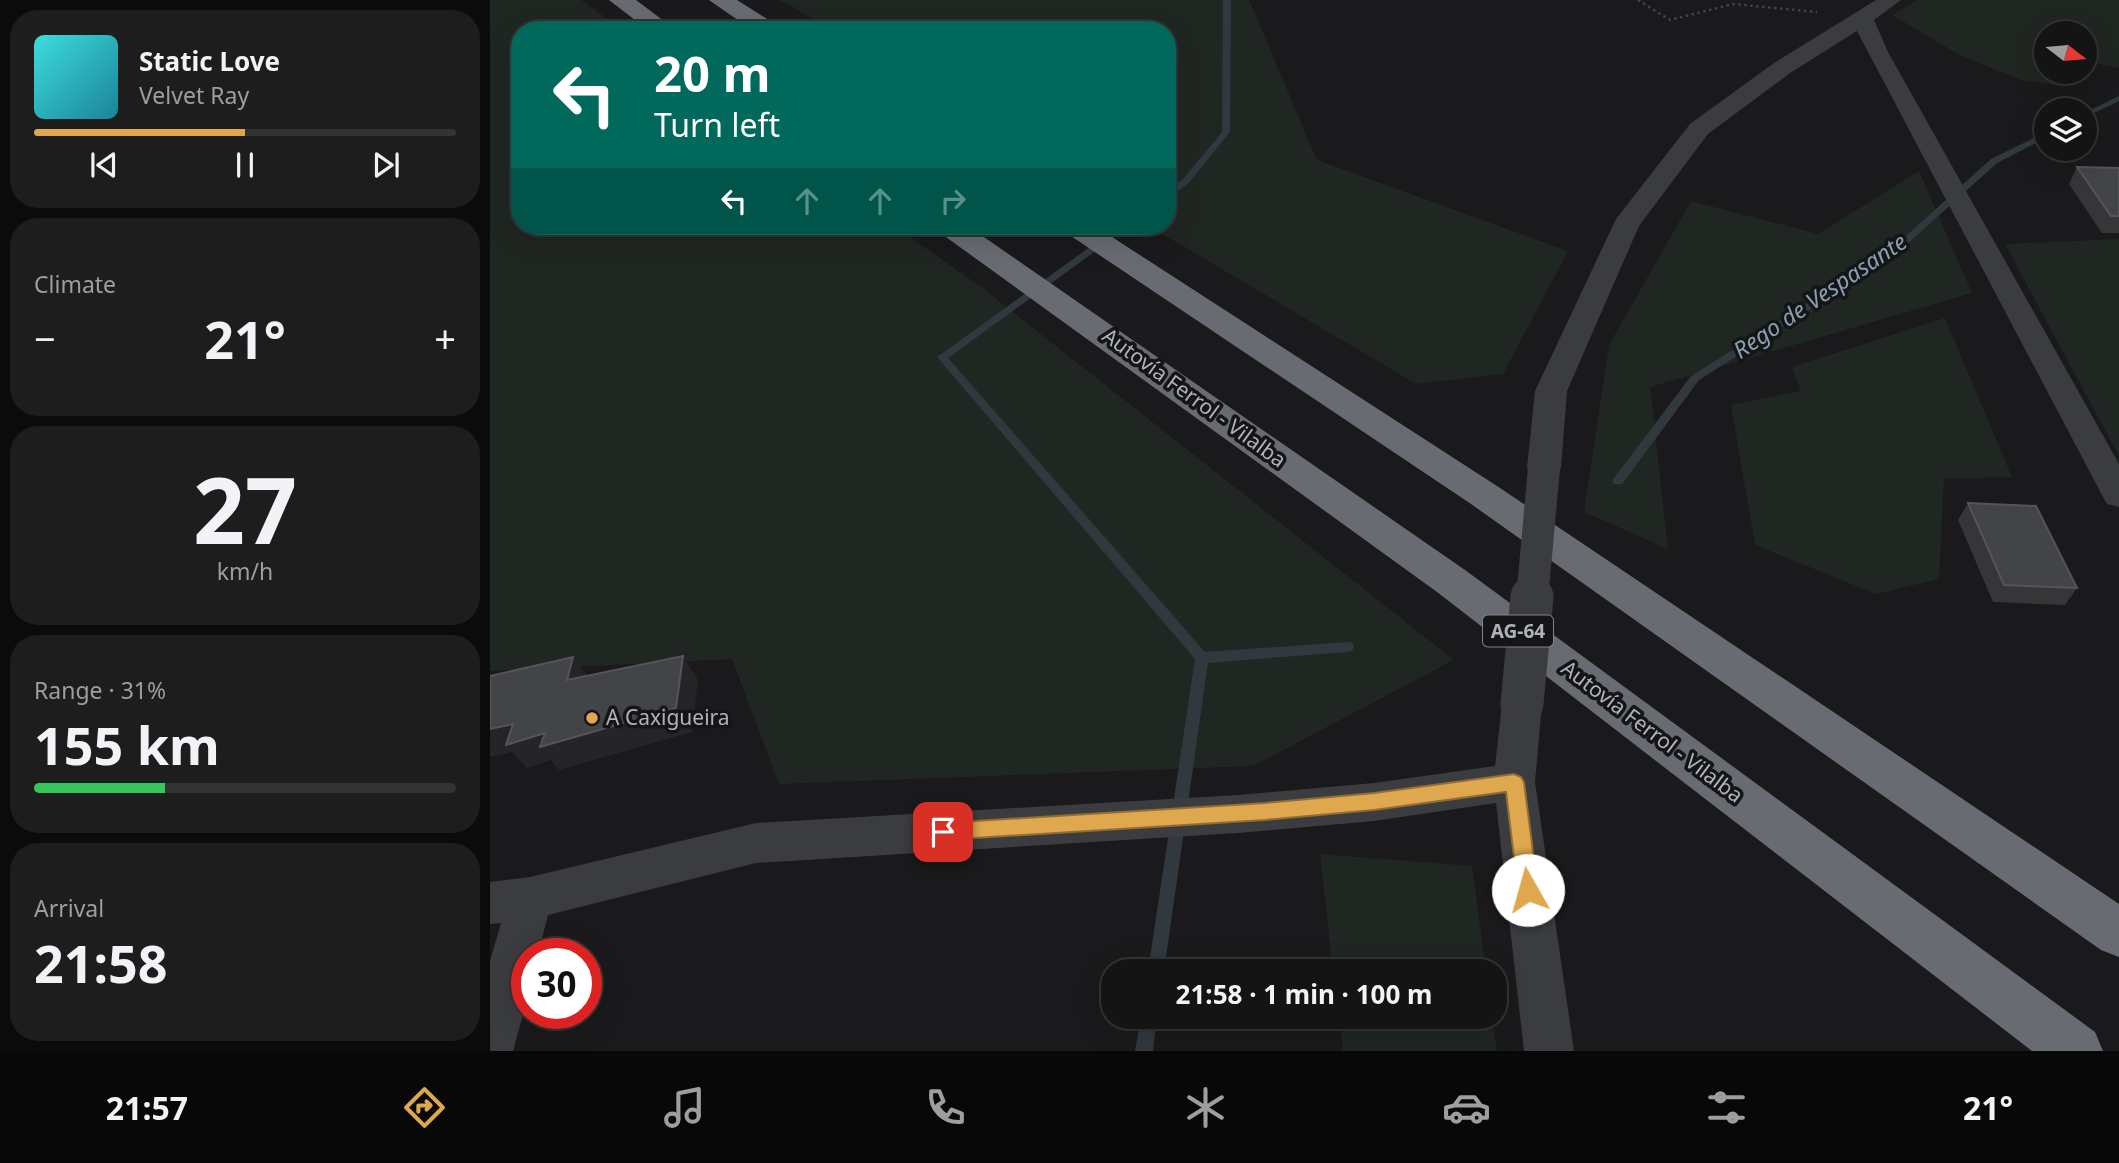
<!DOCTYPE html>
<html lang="en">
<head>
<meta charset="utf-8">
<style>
	:root { --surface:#141415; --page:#1d1d1e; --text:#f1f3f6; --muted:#9d9ea0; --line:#333334; --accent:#dfa74e }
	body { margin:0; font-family:"Noto Sans",sans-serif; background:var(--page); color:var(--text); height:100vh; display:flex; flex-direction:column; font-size:26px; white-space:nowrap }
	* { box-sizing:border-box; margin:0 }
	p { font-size:23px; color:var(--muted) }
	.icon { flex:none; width:38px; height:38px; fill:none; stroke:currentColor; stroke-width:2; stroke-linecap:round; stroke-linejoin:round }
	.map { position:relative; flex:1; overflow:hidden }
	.panel { display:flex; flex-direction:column; gap:10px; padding:10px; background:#0b0b0c; width:490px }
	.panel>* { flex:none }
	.banner { position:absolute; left:21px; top:21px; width:665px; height:214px; border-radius:28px; box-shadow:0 7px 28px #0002,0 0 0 2px var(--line); background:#00695c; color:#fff; overflow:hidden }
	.needle { width:46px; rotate:106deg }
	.controls { position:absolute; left:1544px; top:21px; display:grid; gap:14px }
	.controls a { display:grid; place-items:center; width:63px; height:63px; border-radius:50%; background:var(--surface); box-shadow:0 7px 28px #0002,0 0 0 2px var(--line); font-size:35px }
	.speed { position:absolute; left:21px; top:938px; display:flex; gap:14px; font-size:35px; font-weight:700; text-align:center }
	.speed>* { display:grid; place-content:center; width:91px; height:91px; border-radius:50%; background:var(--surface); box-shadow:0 7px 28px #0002,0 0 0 2px var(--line); line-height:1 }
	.speed .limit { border:10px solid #d22; background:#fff; color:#111 }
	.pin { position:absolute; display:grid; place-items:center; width:60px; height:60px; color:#fff; margin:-30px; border-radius:14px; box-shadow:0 4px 10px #0006 }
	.me { position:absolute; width:77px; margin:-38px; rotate:353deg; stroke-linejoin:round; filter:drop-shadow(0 0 5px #0008) }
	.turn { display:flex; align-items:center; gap:24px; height:147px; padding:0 28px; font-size:32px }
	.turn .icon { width:91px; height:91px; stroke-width:2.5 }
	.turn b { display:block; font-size:49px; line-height:60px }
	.lanes { display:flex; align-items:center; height:66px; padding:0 28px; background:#0003; justify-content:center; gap:35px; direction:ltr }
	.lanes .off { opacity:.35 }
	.big { font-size:52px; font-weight:700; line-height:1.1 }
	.panel .card { flex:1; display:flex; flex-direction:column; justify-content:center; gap:10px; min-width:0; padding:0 24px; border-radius:28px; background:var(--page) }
	.panel .dial { align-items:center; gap:0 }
	.dial b { font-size:91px; line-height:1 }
	.song { display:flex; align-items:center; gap:21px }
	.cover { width:84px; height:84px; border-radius:10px; background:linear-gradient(135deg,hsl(180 70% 55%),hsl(190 70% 35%)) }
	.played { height:7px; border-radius:4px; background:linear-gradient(90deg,var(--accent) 50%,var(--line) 50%) }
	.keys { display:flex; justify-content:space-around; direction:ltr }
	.heat { display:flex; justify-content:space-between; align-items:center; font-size:38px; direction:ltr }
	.charge { height:10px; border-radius:5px; background:linear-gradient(90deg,#34c759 31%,var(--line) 0) }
	.trip { position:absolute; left:611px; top:959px; width:406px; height:70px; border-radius:28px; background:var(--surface); box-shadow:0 7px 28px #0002,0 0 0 2px var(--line); font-weight:700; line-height:70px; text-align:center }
	.menu { display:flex; height:112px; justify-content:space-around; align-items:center; background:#080808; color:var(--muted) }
	.menu .icon { width:49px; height:49px }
	.menu .active { color:var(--accent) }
	.menu b { font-size:32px; color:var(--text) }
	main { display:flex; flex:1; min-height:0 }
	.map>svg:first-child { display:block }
</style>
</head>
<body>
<main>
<section class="panel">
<div class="card">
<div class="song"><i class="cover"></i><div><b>Static Love</b><p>Velvet Ray</p></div></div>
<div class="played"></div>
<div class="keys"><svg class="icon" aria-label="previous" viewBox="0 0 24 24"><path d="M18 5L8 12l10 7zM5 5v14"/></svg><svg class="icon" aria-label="pause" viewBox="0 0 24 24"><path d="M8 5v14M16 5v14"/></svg><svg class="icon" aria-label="next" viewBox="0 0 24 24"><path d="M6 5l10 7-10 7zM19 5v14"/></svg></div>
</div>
<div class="card"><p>Climate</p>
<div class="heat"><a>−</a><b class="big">21°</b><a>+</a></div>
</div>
<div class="card dial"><b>27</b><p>km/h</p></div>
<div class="card"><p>Range · 31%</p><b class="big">155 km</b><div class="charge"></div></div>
<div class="card"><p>Arrival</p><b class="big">21:58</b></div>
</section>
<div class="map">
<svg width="1629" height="1051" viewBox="0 0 1629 1051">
	<rect width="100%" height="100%" fill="#1a1a1c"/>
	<path fill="#202621" d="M0 0H91L133 30H30V226H405L495 290 964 660 763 766 289 784 242 659 0 671Z
		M290 0H759L827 160 1078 251 1013 374 926 384 659 226H677V30H343Z
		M1427 0H1629V68L1594 61V33H1556V72H1581L1572 86 1531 80 1471 56 1402 15Z
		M1429 171 1482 293 1160 387 1178 549 1094 512 1119 345 1201 201 1328 234Z
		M1629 239V456L1515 244Z
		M1455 318 1522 477 1454 479 1449 579 1386 594 1265 545 1241 405 1311 391 1302 367Z
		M830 854 982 866 996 971H843Z
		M849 1017H1002L1007 1051H853Z"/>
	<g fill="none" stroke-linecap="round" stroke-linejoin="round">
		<path fill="#31393e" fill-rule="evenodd" d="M733 0H741L740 132 698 184 677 198V191L692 180 732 132Z
			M1629 96V101L1594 118V113Z
			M1556 132V138L1507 163 1403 257 1209 380 1132 484H1124L1122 481 1124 478 1201 376 1397 253 1501 159Z
			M629 226H640L458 358 715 652 857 642 862 643 864 647 862 651 857 652 718 663 674 971H658L705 659 447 357Z
			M651 1017H667L663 1051H645Z"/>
		<path stroke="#414347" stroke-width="2.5" stroke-dasharray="2.5 3.5" stroke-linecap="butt" d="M1148 0 1180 20 1243 4 1327 12"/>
		<path fill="#3b3c40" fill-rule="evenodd" d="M1386 0H1411L1384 20 1398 52 1629 464V507L1617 504 1612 495 1367 31 1300 73 1218 134 1149 226 1077 391 1071 468 1066 476 1054 480 1042 476 1037 468 1045 391 1126 219 1200 124 1284 63Z
			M1032 687 1046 692 1052 704 1045 782 1084 1051H1034L1006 803 884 821 748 833 266 863 58 915 48 954H37V1000L23 1051H0V961L11 923 0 924V882L40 877 266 823 748 795 884 783 1005 766 1012 704 1018 692Z"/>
		<path fill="#686b71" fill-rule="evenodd" d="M119 0H146L186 30H158Z
			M219 0H247L287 25 291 30H262Z
			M444 226H478L975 570 1605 1032 1613 1051H1542L947 592 449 232Z
			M570 226H605L1007 486 1629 904V957L1611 950 981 504 575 232Z"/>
		<path stroke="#3b3c40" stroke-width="32" d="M1042 599 1054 468"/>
		<path stroke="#3b3c40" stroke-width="43" d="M1032 704 1042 597"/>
	</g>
	<path fill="#363639" d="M1587 167 1629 168V233H1612L1579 184Z
		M1478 503 1587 588 1575 605 1503 602 1468 520Z"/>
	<path fill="#252527" d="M193 656 208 680 202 732 69 770 61 760 37 768 22 752 0 757V729Z
		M83 657 101 681 77 680Z"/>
	<path fill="#434447" stroke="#545559" stroke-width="2" d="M1587 167 1629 168V216H1621Z
		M1478 503 1546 506 1587 588 1514 585Z
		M193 656 186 708 50 747 55 733 16 745 23 724 0 729V676L83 657 77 680Z"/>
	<path fill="#dfa74e" stroke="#916d33" stroke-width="2" d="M1024 774 1031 777 1034 782 1048 890 1045 897 1038 899 1031 897 1028 890 1016 792 884 810 775 820 453 840 446 838 443 832 446 825 453 823 775 803 884 793Z"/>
	<circle fill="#dfa74e" stroke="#151517" stroke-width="2.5" cx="102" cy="718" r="7"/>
	<g text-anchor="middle" stroke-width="7" stroke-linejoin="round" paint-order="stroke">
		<rect fill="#151517" stroke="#808389" stroke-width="2" x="993" y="615.5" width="70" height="31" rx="5"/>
		<g font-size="19" font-weight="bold" fill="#aeb2ba">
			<text x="1028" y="638">AG-64</text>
		</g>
		<g font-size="21" fill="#aeb2ba" stroke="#151517">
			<text transform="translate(704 398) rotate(36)" y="7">Autovía Ferrol - Vilalba</text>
			<text transform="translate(1162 732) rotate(37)" y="7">Autovía Ferrol - Vilalba</text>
		</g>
		<g font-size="21" fill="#aeb2ba" stroke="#151517" text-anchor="start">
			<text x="116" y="725">A Caxigueira</text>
		</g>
		<g font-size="23" font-style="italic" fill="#89a0b1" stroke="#151517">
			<text transform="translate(1330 296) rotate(-34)" y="8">Rego de Vespasante</text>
		</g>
	</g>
</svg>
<div class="controls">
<a><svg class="needle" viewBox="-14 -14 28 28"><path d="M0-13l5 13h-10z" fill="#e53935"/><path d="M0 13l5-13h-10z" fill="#9d9ea0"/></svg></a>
<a><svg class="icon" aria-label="layers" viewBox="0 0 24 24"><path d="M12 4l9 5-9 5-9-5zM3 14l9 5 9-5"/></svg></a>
</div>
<div class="speed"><div class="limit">30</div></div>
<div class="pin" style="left:453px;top:832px;background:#d93025"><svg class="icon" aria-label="arrive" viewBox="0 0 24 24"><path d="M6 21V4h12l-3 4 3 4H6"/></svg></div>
<svg class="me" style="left:1038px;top:890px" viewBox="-20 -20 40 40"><circle r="19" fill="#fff"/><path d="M0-13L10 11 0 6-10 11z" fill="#dfa74e"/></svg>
<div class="trip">21:58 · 1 min · 100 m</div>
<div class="banner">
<div class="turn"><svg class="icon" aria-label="left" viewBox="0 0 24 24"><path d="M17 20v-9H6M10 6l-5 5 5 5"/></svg><div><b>20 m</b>Turn left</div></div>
<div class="lanes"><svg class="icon" aria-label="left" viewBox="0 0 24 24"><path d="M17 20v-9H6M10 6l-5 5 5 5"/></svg><svg class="icon off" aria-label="ahead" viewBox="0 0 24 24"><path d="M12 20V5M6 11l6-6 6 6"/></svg><svg class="icon off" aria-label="ahead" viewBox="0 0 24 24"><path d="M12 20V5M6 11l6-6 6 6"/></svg><svg class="icon off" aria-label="right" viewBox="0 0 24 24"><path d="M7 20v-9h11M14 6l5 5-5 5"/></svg></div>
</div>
</div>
</main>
<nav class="menu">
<b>21:57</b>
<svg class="icon active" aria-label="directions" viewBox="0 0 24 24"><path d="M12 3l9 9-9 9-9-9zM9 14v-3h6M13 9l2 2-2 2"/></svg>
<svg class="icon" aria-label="music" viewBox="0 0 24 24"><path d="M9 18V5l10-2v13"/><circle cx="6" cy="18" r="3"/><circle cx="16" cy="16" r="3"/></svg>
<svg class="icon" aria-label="phone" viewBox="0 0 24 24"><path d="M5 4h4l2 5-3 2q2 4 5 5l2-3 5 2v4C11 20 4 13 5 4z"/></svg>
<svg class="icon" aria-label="climate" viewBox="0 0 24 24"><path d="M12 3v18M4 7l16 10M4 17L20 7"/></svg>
<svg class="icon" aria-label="car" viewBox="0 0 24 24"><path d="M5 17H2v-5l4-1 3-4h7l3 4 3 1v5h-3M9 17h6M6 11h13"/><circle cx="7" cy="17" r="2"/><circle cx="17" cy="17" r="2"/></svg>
<svg class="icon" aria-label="filters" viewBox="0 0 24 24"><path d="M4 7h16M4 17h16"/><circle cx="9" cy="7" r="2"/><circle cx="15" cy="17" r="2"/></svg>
<b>21°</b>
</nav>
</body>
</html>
